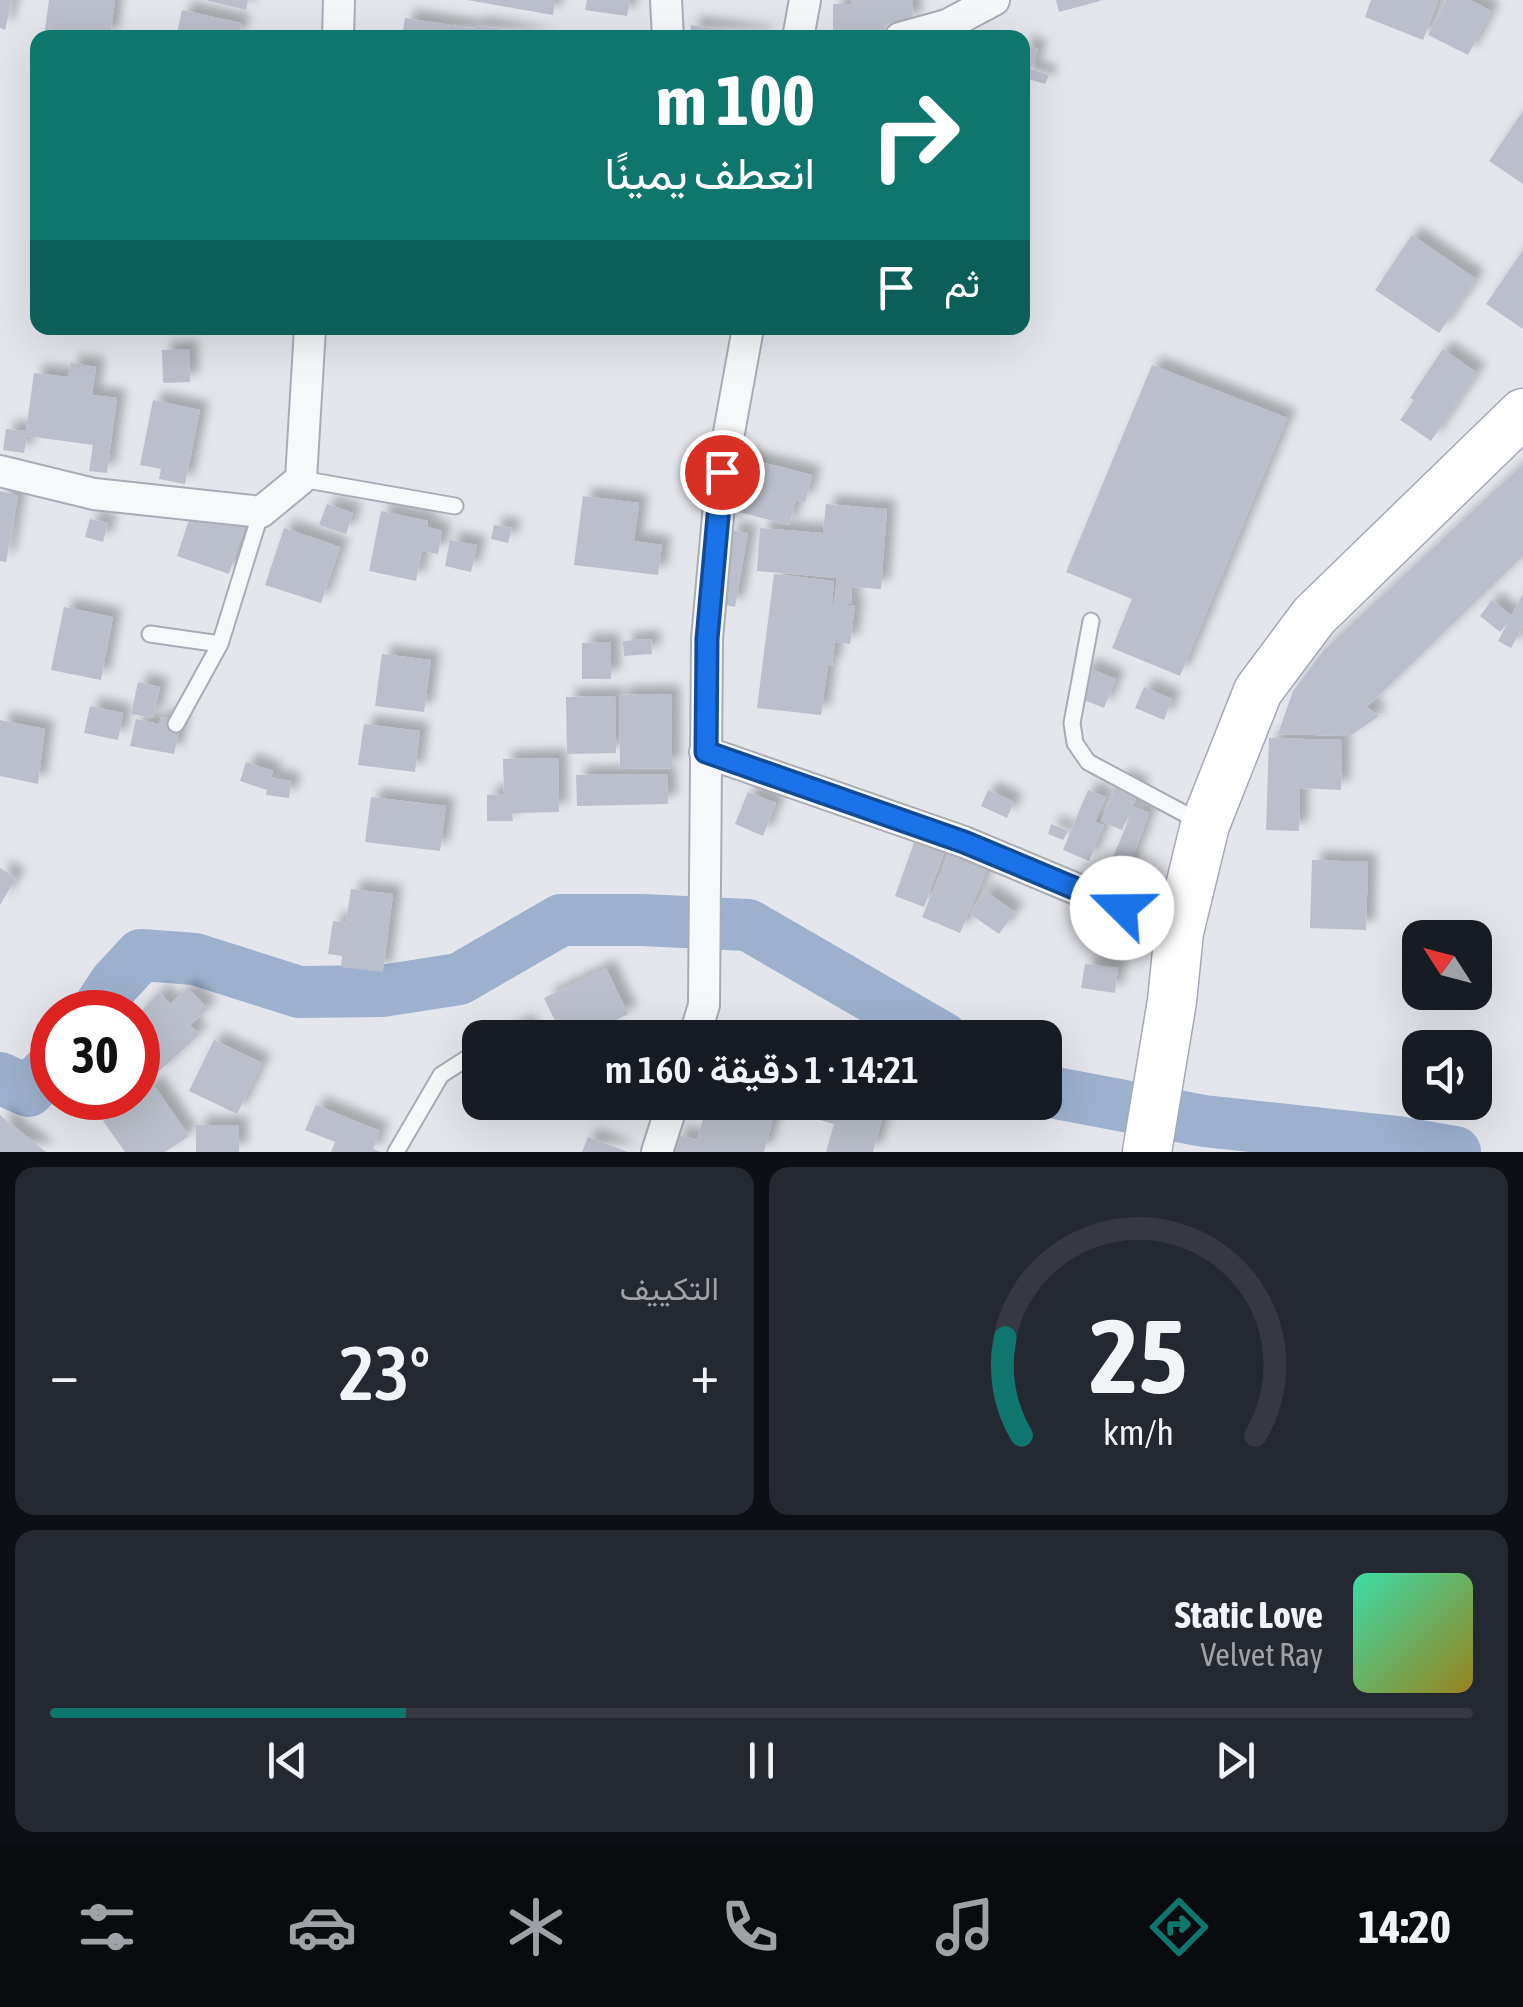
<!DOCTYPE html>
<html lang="ar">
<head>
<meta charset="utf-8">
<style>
	:root { --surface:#171b24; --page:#242831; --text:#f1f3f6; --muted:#9ea1a6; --line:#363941; --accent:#0f766e }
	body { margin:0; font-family:"Asap Condensed",Vazirmatn,sans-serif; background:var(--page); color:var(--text); direction:rtl; height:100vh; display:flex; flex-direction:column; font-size:38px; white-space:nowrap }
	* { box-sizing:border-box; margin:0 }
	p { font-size:32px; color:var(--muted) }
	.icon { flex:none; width:55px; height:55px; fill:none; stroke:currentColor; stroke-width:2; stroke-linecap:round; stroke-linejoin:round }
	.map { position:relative; height:1152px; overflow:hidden; direction:ltr }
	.side { display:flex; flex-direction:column; gap:15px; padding:15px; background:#0d0f14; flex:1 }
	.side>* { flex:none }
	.top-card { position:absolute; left:30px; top:30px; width:1000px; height:305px; border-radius:20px; box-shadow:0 10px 40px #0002; direction:rtl; background:#0f766e; color:#fff; overflow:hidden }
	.needle { width:65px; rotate:306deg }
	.controls { position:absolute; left:1402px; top:920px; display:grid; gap:20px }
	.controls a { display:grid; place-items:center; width:90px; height:90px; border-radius:20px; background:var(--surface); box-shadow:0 10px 40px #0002; font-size:50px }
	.speed { position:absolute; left:30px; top:990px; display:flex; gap:20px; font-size:50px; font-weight:700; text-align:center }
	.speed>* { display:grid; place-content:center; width:130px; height:130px; border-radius:50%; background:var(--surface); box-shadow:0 10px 40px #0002; line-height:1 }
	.speed .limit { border:15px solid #d22; background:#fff; color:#111 }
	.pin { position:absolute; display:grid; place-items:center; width:85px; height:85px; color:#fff; margin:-42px; border:5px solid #fff; border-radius:50%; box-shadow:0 2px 10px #0007 }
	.me { position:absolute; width:110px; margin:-55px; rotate:292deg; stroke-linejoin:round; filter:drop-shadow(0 0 8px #0008) }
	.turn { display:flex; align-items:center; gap:35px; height:210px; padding:0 50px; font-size:45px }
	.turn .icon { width:130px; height:130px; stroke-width:2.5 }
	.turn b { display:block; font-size:70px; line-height:85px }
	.then { display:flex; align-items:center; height:95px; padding:0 50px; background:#0003; gap:20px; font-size:38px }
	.big { font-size:75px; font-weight:600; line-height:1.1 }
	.side .widget { flex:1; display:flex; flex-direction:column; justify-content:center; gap:15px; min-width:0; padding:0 35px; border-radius:20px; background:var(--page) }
	.side .dial { align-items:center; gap:0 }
	.dial svg { height:260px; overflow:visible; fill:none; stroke:var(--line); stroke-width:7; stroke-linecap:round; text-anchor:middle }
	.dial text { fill:var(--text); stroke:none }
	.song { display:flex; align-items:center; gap:30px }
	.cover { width:120px; height:120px; border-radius:15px; background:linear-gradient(135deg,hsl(160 70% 55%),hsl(50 70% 35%)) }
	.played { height:10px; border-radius:5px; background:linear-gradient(90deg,var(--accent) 25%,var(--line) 25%) }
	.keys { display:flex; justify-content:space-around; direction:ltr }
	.heat { display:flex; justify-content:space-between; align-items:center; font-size:55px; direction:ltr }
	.side .tiles { flex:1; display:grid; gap:15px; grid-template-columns:1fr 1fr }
	.widget:last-child { grid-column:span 2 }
	.trip { position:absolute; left:462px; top:1020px; width:600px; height:100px; border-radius:20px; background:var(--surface); box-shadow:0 10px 40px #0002; font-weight:600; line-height:100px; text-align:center; direction:rtl }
	.menu { display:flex; height:160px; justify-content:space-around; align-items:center; background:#090b0e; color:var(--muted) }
	.menu .icon { width:70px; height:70px }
	.menu .active { color:var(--accent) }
	.menu b { font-size:45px; color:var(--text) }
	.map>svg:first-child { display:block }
</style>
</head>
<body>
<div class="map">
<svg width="1523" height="1152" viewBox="0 0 1523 1152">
	<defs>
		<filter id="shadow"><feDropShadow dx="9" dy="-9" stdDeviation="5" flood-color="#0004"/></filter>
	</defs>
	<rect width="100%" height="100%" fill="#e4e6ec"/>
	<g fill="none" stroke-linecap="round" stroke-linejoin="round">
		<path stroke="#9db1ce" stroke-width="52" d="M96 1012 115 983 141 955 195 959 299 992 382 991 459 979 561 920H642L748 925 943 1038
			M0 1078 28 1091 52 1067
			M1045 1091 1204 1121 1398 1142 1455 1152"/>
	</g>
	<path fill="#babfcb" filter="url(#shadow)" d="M0 0H12L5 30 0 28Z
		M49 0H115L110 38H44Z
		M205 0H248L246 10Z
		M467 0H555L553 15Z
		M587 0H630L627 16 585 10Z
		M851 0H912L913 22H885V34H833V4H851Z
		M1056 0H1100V1L1059 12Z
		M1371 0H1438L1423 40 1365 17Z
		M1446 0H1470L1491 11 1468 55 1428 35Z
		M182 10 241 23 238 38H176Z
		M405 18 476 29V25L550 38H402Z
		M691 25 764 35V38H689Z
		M1022 44 1038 49 1031 69 1049 75 1045 84 1022 77Z
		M1523 111V184L1489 161Z
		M1412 235 1476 279 1439 333 1375 290Z
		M1523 250V329L1486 304Z
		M189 349 190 382 163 383 162 350Z
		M1443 349 1477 373 1431 441 1400 420 1414 400 1410 398Z
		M71 363 96 367 92 395 117 398 107 473 89 471 93 445 27 436 24 453 3 450 6 429 26 431 34 373 68 377Z
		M1152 365 1287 418 1180 676 1112 648 1132 599 1066 572Z
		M153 400 200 410 185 484 159 479 161 469 140 465Z
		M741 457 812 475 805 502 796 500 789 525 727 509Z
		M1523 464V556L1367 707 1379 716 1350 736 1278 734 1293 691 1323 651Z
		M0 491 18 496 6 562 0 561Z
		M583 496 639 503 634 541 662 545 658 575 574 565Z
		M327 504 353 513 346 534 319 525Z
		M826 504 887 509 881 589 852 587 851 604H840L855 606 850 644 835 642 832 666 828 665 821 715 757 708 774 574 834 581 832 604H834L837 578 757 571 760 528 823 533Z
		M193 508 245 526 229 574 177 556Z
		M381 511 428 521 427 527 442 531 438 554 422 551 416 581 369 571Z
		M90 519 108 523 103 542 85 537Z
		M494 525 512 528 508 543 491 539Z
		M284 528 340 547 321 603 265 585Z
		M730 530 748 533 735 607 716 603Z
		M450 540 477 545 471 572 445 566Z
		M1523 594V626L1511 648 1498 641 1507 624 1500 632 1480 616 1492 600 1511 616Z
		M64 607 113 617 101 680 51 670Z
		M651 639 652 654 624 656 623 641Z
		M611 642V679H582V643Z
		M382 654 431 660 424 712 375 706Z
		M1086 667 1116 679 1104 708 1074 696Z
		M138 682 160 687 153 718 131 714Z
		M1144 687 1172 699 1164 720 1135 708Z
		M671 694 672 768 620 769 619 695Z
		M615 696 616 753 567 754 566 697Z
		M90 706 123 713 118 740 84 733Z
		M161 717 181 721 174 754 130 746 136 719 159 724Z
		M0 720 45 729 38 784 0 776Z
		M364 724 420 731 415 772 358 765Z
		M1269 738 1342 740 1341 790 1300 788 1299 831 1266 830Z
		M558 758 559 812 512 813 513 821H487V795L504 794 503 759Z
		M246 762 273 771 270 778 291 781 289 798 266 795 267 790 240 781Z
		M667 774 668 804 577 806 576 775Z
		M1120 777 1141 787 1122 830 1101 821Z
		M988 790 1014 802 1007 818 981 806Z
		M1088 790 1106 797 1095 822 1104 825 1089 861 1063 850Z
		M748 792 776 803 763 836 735 824Z
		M371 797 446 806 440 851 365 842Z
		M1134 807 1149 813 1124 881 1106 874Z
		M1051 824 1068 831 1063 840 1048 834Z
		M914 843 944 853 924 907 895 896Z
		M950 851 988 867 960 933 922 917Z
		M1312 860 1368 862 1366 930 1310 928Z
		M0 868 16 878 0 905Z
		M351 889 393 894 383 972 341 967 342 956 328 954 333 921 346 923Z
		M985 891 1015 912 999 934 970 914Z
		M1085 964 1118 968 1115 993 1081 988Z
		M606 968 628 1014 581 1038H563L544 998Z
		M188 988 208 1009 190 1025 199 1035 156 1074 138 1054V1014L160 992 170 1004Z
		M525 1023 532 1038H494Z
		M214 1040 262 1063 237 1114 189 1091Z
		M153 1084 189 1136 165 1152H125L103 1121Z
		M80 1098H107L92 1111Z
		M708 1102H887L873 1152H826L834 1124 776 1108 764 1152H673L678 1135 697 1140Z
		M316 1105 380 1131 373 1149 381 1152H331L335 1142 305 1130Z
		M0 1115 46 1152H0Z
		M196 1125H239V1152H196Z
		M588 1137 628 1152H582Z"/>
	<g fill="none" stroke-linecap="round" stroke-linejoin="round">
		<g stroke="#a8acb7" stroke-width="19">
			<path id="service" d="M301 479 455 506
				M1091 621 1072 723 1075 743 1088 762 1202 823
				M150 634 220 644 261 512
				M176 724 220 644
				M396 1152 441 1075 480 1050"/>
		</g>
		<g stroke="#a8acb7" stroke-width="34">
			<path id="minor" d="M666 0 668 38
				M338 38 339 0
				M798 38 805 0
				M900 38 947 25 994 0
				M0 471 94 494 261 512 301 479 310 328
				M705 752 964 842 1179 932
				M694 1038 704 1005 707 639 722 471 748 328
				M657 1152 673 1102"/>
		</g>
		<g stroke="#a2aab9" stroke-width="51">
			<path id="primary" d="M1147 1152 1172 1001 1179 932 1205 825 1258 691 1314 616 1523 413"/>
		</g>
		<use href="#service" stroke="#f7f8fa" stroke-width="15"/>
		<use href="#minor" stroke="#f7f8fa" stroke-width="30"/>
		<use href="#primary" stroke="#fff" stroke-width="48"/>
	</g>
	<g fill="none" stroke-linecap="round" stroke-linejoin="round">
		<g stroke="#114b97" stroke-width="25">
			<path id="route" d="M722 472 707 639 706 752 964 842 1122 908"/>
		</g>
		<use href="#route" stroke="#1a73e8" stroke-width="18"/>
	</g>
</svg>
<div class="controls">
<a><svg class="needle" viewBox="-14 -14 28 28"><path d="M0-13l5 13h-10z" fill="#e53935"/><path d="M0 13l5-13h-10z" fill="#9ea1a6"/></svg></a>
<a><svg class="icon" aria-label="sound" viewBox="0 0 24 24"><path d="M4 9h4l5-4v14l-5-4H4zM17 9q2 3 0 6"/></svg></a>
</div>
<div class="speed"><div class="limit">30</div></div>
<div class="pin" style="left:722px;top:472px;background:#d93025"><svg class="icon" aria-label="arrive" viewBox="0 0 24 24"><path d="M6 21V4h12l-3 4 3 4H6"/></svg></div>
<svg class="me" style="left:1122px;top:908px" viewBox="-20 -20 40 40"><circle r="19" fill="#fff"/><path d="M0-13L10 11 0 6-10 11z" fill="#1a73e8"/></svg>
<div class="trip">14:21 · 1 دقيقة · 160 m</div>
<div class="top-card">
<div class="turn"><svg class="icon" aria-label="right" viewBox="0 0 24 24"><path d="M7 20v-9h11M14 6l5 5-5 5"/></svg><div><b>100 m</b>انعطف يمينًا</div></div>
<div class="then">ثم<svg class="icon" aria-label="arrive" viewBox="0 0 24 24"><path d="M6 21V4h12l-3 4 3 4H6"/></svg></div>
</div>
</div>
<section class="side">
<div class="tiles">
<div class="widget dial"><svg viewBox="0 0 100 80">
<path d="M14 69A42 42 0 1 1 86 69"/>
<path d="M14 69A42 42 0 0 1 9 39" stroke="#0f766e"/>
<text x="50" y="56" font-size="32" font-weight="700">25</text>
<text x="50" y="72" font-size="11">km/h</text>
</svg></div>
<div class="widget"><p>التكييف</p>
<div class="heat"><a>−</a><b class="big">23°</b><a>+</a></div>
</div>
<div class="widget">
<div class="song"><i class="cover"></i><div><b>Static Love</b><p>Velvet Ray</p></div></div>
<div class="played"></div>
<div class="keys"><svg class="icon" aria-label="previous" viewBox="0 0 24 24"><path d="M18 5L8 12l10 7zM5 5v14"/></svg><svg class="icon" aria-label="pause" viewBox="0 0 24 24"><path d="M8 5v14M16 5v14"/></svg><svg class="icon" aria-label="next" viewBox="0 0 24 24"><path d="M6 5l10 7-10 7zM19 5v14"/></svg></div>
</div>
</div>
</section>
<nav class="menu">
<b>14:20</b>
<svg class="icon active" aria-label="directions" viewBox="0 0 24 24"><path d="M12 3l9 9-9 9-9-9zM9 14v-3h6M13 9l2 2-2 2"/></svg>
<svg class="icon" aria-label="music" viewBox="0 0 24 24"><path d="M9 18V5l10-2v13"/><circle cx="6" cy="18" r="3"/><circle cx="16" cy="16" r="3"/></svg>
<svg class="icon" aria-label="phone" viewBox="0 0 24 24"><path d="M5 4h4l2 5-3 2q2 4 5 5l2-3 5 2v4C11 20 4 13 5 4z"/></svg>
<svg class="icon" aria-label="climate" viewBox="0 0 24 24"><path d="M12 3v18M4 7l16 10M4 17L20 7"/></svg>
<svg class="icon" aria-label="car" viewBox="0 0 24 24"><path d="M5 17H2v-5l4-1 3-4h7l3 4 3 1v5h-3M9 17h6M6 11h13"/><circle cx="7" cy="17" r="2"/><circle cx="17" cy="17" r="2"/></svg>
<svg class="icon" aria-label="filters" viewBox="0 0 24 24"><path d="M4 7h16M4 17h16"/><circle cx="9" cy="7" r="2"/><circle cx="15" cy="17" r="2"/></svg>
</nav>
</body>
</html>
